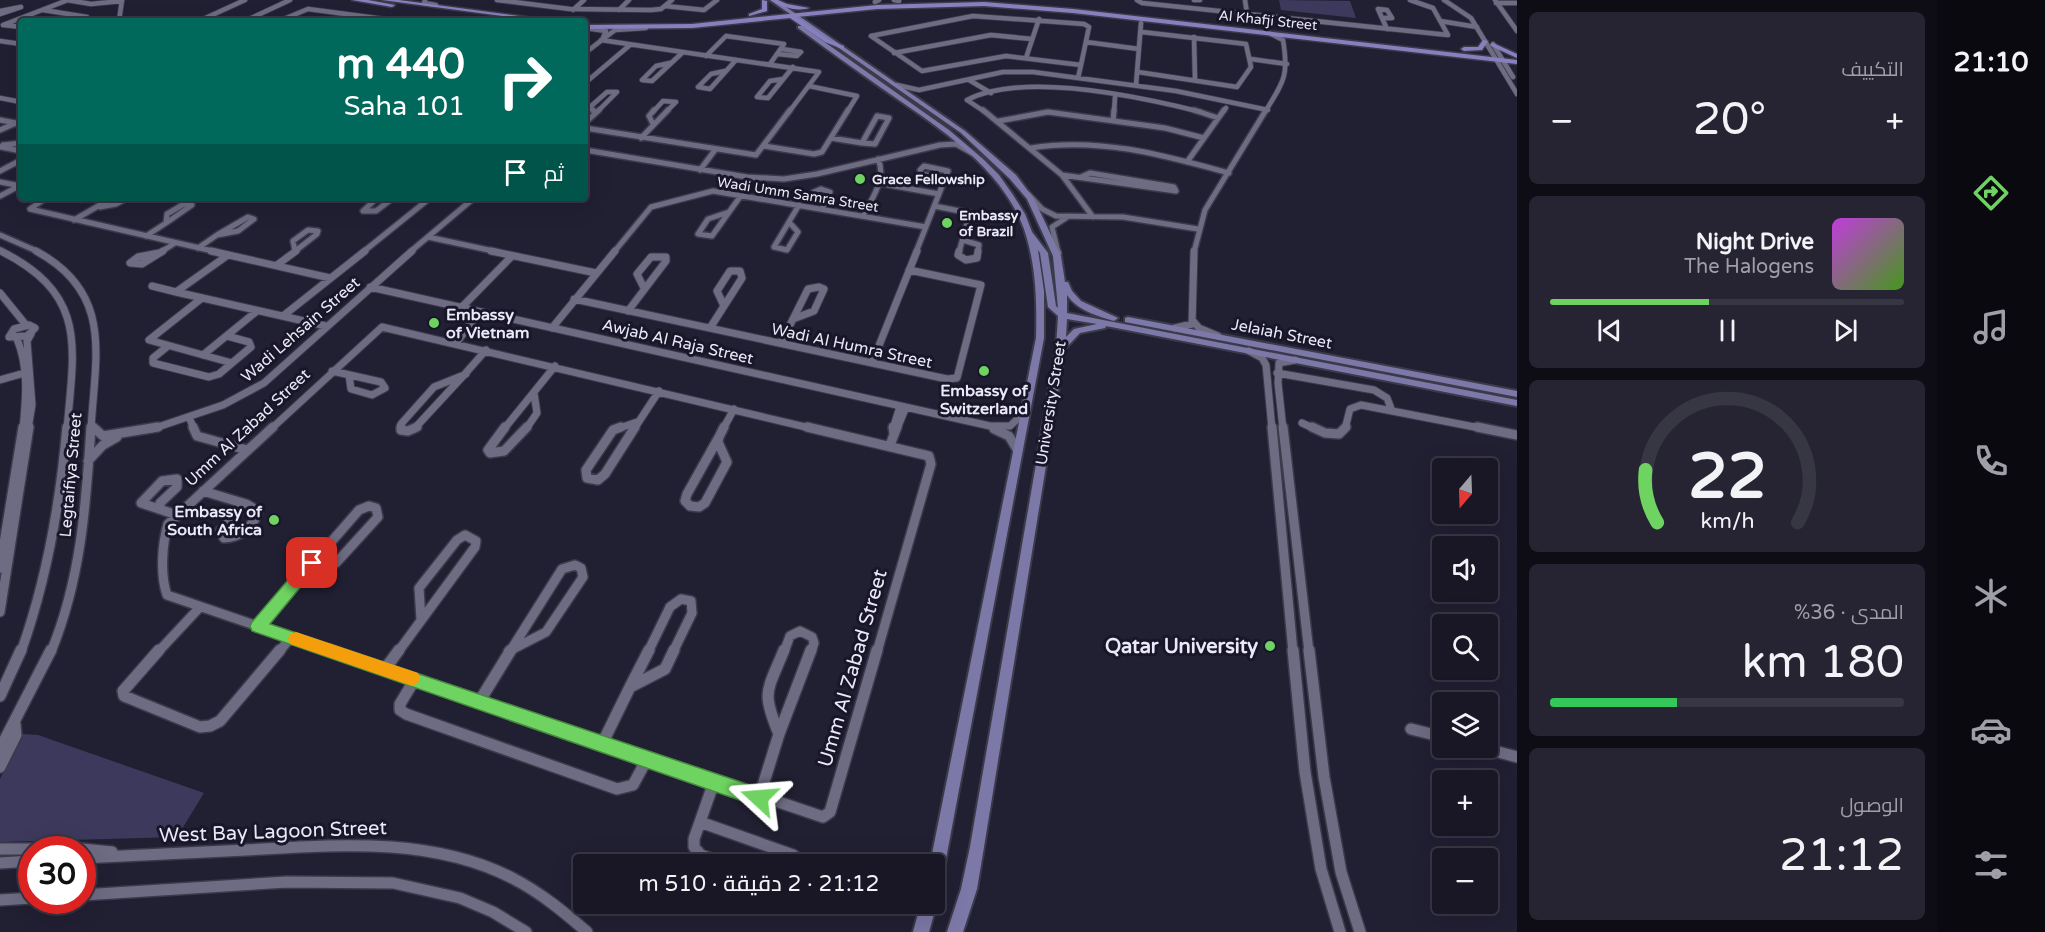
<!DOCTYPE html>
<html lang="ar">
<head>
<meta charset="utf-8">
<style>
	:root { --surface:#191726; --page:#262432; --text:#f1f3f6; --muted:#9f9fa7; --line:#373643; --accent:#6ed361 }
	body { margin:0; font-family:"Varela Round",Cairo,sans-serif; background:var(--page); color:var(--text); direction:rtl; height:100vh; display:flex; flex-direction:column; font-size:22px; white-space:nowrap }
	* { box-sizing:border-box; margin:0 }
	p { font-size:20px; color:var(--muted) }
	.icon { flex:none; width:33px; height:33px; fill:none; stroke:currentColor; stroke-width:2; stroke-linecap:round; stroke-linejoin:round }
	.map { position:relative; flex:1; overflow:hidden; direction:ltr }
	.panel { display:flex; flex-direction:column; gap:12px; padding:12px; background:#0e0d15; width:420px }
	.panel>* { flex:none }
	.hud { position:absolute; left:18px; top:18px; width:570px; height:183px; border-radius:6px; box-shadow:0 6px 24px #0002,0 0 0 2px var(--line); direction:rtl; background:#00695c; color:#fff; overflow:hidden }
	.needle { width:39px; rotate:199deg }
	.buttons { position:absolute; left:1432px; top:458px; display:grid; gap:12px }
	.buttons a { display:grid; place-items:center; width:66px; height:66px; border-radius:6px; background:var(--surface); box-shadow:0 6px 24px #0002,0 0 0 2px var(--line); font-size:30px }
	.speed { position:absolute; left:18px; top:836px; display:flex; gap:12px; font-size:30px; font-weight:700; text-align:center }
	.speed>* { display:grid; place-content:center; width:78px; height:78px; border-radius:50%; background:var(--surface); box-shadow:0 6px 24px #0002,0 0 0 2px var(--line); line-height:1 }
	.speed .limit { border:9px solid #d22; background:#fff; color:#111 }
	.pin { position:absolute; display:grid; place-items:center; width:51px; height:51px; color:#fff; margin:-26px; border-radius:12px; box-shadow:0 3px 9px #0006 }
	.me { position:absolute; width:66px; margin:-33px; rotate:289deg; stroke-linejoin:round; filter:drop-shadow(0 0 4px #0008) }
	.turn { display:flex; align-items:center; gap:21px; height:126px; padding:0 24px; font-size:27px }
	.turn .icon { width:78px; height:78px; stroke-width:2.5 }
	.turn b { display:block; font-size:42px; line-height:51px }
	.then { display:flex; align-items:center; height:57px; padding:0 24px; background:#0003; gap:12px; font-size:22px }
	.big { font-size:45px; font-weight:600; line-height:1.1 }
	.panel .tile { flex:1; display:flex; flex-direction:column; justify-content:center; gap:9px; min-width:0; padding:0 21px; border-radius:9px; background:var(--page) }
	.panel .dial { align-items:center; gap:0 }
	.dial svg { height:156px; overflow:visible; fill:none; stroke:var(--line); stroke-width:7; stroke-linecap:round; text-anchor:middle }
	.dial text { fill:var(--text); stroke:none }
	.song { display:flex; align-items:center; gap:18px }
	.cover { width:72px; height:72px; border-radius:9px; background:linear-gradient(135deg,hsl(290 70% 55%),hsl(100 70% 35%)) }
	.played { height:6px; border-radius:3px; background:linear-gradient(90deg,var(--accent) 45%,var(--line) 45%) }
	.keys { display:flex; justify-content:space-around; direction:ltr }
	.heat { display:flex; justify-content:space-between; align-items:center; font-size:33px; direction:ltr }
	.charge { height:9px; border-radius:4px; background:linear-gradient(90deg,#34c759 36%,var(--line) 0) }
	.trip { position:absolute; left:573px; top:854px; width:372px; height:60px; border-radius:6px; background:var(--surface); box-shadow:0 6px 24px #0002,0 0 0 2px var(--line); font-weight:600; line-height:60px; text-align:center; direction:rtl }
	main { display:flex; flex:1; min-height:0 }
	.menu { display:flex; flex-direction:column; width:108px; justify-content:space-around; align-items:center; background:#0a090f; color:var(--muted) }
	.menu .icon { width:42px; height:42px }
	.menu .active { color:var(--accent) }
	.menu b { font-size:27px; color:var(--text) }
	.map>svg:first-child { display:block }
</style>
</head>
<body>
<main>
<nav class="menu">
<b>21:10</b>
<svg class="icon active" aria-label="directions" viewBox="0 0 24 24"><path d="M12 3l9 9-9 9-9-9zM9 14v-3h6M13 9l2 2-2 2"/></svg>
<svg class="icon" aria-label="music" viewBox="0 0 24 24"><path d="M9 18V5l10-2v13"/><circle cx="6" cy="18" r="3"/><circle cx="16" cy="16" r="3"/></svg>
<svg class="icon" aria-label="phone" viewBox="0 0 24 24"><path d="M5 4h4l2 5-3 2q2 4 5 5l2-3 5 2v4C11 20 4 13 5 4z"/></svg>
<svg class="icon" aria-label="climate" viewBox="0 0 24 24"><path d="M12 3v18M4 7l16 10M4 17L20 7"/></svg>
<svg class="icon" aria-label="car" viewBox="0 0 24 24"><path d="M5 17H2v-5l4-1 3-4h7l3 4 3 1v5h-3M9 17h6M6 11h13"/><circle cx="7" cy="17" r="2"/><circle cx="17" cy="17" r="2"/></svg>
<svg class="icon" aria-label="filters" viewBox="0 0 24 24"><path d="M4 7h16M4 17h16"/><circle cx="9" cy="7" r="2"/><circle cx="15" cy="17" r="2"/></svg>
</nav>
<section class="panel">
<div class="tile"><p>التكييف</p>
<div class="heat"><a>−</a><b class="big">20°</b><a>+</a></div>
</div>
<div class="tile">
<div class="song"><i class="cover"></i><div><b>Night Drive</b><p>The Halogens</p></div></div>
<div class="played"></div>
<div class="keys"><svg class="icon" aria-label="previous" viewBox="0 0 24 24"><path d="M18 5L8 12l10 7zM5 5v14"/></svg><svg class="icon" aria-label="pause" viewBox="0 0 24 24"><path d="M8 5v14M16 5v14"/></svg><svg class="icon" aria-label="next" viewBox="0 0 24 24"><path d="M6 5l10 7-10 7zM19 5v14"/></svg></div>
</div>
<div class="tile dial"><svg viewBox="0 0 100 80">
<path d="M14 69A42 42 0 1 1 86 69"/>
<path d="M14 69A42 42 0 0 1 8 42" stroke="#6ed361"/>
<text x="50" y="56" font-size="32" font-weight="700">22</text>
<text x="50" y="72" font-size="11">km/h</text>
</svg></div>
<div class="tile"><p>المدى · 36%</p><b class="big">180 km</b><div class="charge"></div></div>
<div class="tile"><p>الوصول</p><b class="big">21:12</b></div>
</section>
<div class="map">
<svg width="1517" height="932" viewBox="0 0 1517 932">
	<rect width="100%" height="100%" fill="#211f32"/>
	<path fill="#3c395c" d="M1279 0 1350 1 1356 18 1281 10Z
		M22 734 38 735 204 793 177 837 0 842V779Z"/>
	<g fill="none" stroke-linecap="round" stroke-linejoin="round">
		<g stroke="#3c3a4a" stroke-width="6">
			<path id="minor-far4" d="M67 0 91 4 122 1
				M425 0 424 3 436 5
				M497 0 570 9 651 10 661 9 672 0
				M894 0 899 1
				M1137 0 1142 3 1448 35 1433 8 1410 0
				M1194 0H1200
				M1245 0 1247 14
				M1444 0 1471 18 1517 94
				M1495 0 1517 31
				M875 2 879 0
				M1496 3H1517
				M665 6 704 10 717 0
				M1378 9 1387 10 1392 18H1382Z
				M43 10 87 17 79 21
				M573 10 584 0
				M619 10 629 0
				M0 11 21 7 0 14
				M973 16 1084 24 1089 27 1081 65 1006 56 922 71 871 36Z
				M1382 18 1387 29
				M119 21 122 0
				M199 21 245 0
				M245 21 290 0
				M279 21 308 9 399 21
				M1440 21 1477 27
				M3 25 68 0
				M4 25 21 27
				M585 28 606 31 603 38
				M1194 37 1195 79
				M601 40 819 72 789 112
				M0 41 21 44
				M1086 42 1139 49
				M1493 44 1513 77
				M585 53 615 30 646 28
				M894 53 991 35 1032 39
				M778 54 797 56 801 52 782 49
				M706 56 726 36 784 44 770 64
				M1026 58 1039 19
				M1251 59 1287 64
				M670 63 656 66 642 80 652 81 682 53
				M725 71 711 74 698 87 710 89 736 60
				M1138 72 1237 87 1251 67 1246 44 1142 32
				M1078 78 1081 65
				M783 79 770 81 757 97 768 98 793 67
				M969 80 991 93
				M585 83 630 45
				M897 85 919 90 1003 72H1033L1176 91 1268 110
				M1136 85 1141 23
				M809 86 857 96 847 112
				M0 98 21 102
				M967 100C1023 71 1141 97 1201 112
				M967 100 985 112
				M594 112 590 107 607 92H617L597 112
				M653 112 663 101 676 102 666 112
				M1114 112 1115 97
				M1223 112 1226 108
				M1265 112C1284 81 1289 76 1283 40L1271 34"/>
		</g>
		<g stroke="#3c3a4a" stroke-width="8">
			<path id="minor-far3" d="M593 110 595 113
				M983 110 1062 175 1093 217
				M1194 110 1218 118
				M877 116 889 118 875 144 862 143Z
				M0 120 21 124
				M999 121 1048 112 1165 128 1204 138
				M1113 121 1114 110
				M585 123 599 110
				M653 124 649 116 654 110
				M585 128 756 155 790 110
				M0 130 16 123
				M641 138 668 110
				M831 138 862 143
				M3 145 1 147 21 151
				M3 145 21 143
				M764 146 814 154 822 152 848 110
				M1031 148C1099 137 1163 155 1229 173
				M585 150 747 177 784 179 817 174 940 145 956 144 972 153
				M1187 162 1224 110
				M700 170 715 150
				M0 171 21 160
				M1062 175 1176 191 1174 187 1090 173 1081 177
				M0 182 21 186
				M878 183 939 194
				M821 189 830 192 827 199 815 195 814 192Z
				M1028 194 1042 209 1056 216 1123 217 1198 229
				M0 196 21 185
				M46 198 30 209 217 252
				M299 198H313
				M377 198 363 211H376L393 198
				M184 204 192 205 166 223 167 214Z
				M934 206 970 213 959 252
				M100 207 116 204 127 198
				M822 209 827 199
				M729 212 708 219 698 234 712 236 742 194
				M863 216C872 198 887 179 878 159
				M248 217 254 219 238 231 217 235Z
				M74 220 112 198
				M789 222 798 232 787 250 774 247 799 205
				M0 235 39 252
				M146 236 166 223
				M428 237 498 252
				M963 240 979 245 978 252
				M198 248 217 235
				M0 250 4 252
				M161 252 175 243
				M294 252 317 234 318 231 308 230 293 241 295 251
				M363 252 430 198
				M410 252 474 198
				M614 252 651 207 713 191 926 227
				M916 252 948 171 924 166 920 170 921 174 945 178
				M1058 252 1052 227 1066 218
				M1194 252 1205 210 1266 110"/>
		</g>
		<g stroke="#3c3a4a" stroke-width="9">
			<path id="minor-far2" d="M1 251C88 295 74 346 67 429
				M36 251C114 293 95 356 91 429
				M211 251 330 278
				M491 251 596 273
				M959 251 958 255 966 260 977 258 978 251
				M1057 251 1058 253
				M159 253 138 257 130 263 142 264 163 251
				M228 255 176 292 326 326
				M277 265 296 251
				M152 286 176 292
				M370 287 990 426H1010L1025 412
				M819 287 824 289 814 311 793 319 808 289Z
				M0 293 26 325
				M202 298 149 340 232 363
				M574 299 947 379 957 378 981 285 909 270
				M461 308 512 256
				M628 311 666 261V257H651L637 274 644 288
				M283 316 365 251
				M1193 321 1199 328 1218 336
				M29 325 35 328 27 336 9 337 14 329Z
				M552 328 615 251
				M710 328 742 278 740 271H730L717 291 724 306
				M1175 328 1192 324 1194 251
				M17 339C29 368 26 398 23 429
				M456 343 480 312
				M781 343 793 319
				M168 346 153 358V363L209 377 219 374 251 347 249 342 227 336
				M1249 351 1262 358 1266 365 1272 429
				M203 355 257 311
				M872 363 917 251
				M332 371 381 382 385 388 372 395 351 389 349 375
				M1277 373 1374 390 1387 398 1392 411
				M464 375 486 350
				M464 375 466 374
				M0 380 28 372
				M189 417 194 429
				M1302 423 1315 429
				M91 426 94 429
				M28 429 32 405 27 341 31 334
				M152 429 223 405 264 383 412 251
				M271 429 382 327 814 429
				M401 429V424L434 387 464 375
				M414 429 464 375
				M504 429 555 366
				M526 429 537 413 534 393
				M617 429 637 422
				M634 429 659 391
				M723 429 734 409
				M893 429 900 406
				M897 429 906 407
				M1283 429 1278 383 1279 363 1295 360
				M1345 429 1350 409 1361 405 1485 429"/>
		</g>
		<g stroke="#3c3a4a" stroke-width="12">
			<path id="minor-far1" d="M93 427 103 436 158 427
				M193 427 197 436 247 450
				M273 427 168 524C162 544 160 575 167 595L333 652
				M401 427V430L408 431 417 427
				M505 427 488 450 490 453 504 451 527 427
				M621 427 613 430 586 470 587 478 598 480 605 474 635 427
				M807 427 929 456 931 464 877 652
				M893 427 894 434
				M1272 427 1293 652
				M1283 427 1309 652
				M1312 427 1325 433 1339 434 1346 427
				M1477 427 1517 435
				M994 429 1009 436 1018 451
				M719 437 718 442 727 462 705 503 699 507 690 506 685 501 687 494Z
				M719 437 724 427
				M890 445 897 427
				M88 461 103 445 117 437
				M203 491 246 504
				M246 504 258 511C254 526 240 538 224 538L220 531Z
				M369 506 376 508 378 517 336 563 298 580 359 510Z
				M160 509V503L177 487V479L162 481 141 503 177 515
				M575 565 581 568 583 577 546 632 511 650 562 569Z
				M0 568 23 427
				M0 612 29 427
				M258 626 298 580
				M21 652C47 579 60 505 67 427
				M51 652C81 579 86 505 91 427
				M158 652 200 607
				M279 652 291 637
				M398 652 475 547 476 541 465 535 457 540 419 588 421 620
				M509 652 511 650
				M648 652 670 607 681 599 691 601 692 613 673 652
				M784 652 790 636 800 631 812 637 814 643 811 652"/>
		</g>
		<g stroke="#3c3a4a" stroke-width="14">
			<path id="minor" d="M159 650 123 691 124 696 200 727 210 726 220 721 280 650
				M329 650 823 817 830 812 877 650
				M1293 650 1305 772 1321 869 1340 932
				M1309 650 1324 777 1341 872 1360 932
				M509 652 511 650
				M385 669 399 650
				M415 679 400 704V710L406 714 617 789 633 785 647 759
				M630 687 649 650
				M630 687 665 669 674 650
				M0 696 21 650
				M479 702 511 650
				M1411 729 1443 737
				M779 734C761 691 767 692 784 650
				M779 734 811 650
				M602 744 630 687
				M1479 747 1517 757
				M0 749 51 650
				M0 767 16 735 15 724
				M714 782 694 839V847L701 855 725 864
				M759 798 779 734
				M700 822 793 855 803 864
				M0 849H32
				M41 849H81
				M82 849 112 852
				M82 858C137 855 191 853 246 850 334 845 432 836 514 879 541 893 564 912 587 932
				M0 863 32 861
				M82 895 287 882 393 883 460 898 493 912 526 932
				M0 900 32 898"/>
		</g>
		<g stroke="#3c3a4a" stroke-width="4">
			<path id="major" d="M770 0H776L965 131 1016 175 1034 199 1061 256 1065 282H1068L1072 291 1081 301 1118 318 1114 321C1097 316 1077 310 1067 295V313L1517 400V406L1106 326 1105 328 1080 333 1065 349 984 847 977 889 963 932H947L961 889 970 847 1056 348 1058 316 1048 307 1040 253 1038 250 1044 291V338L942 880 939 885 934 887V864H930L1036 338C1037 301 1036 264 1024 229 1000 164 934 125 880 87 853 68 825 48 798 28V26H802L949 130 983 159 999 175 1013 195 1025 214 1032 232 1048 253 1056 306 1058 308 1053 256 1027 199 1010 179 961 133ZM1067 319 1097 324 1074 329 1066 337Z
				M1128 317 1517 391V397L1125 322V318Z
				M934 897 937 903 929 932H913L921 903H934Z"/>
		</g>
		<g stroke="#3c3a4a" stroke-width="3">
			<path id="highway" d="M352 0H368L395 5 392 7Z
				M382 0H399L557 21H540Z
				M762 0 767 1V11L749 16V14L762 9Z
				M771 0H778L787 4 809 8C797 12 781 7 771 0Z
				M984 2 1073 9 1517 60V64L1073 13 984 6 877 9 797 17 829 40 844 46V48L842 49 825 42 790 18 692 28 585 29V25L692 24 877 5Z
				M1483 40 1488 41 1482 50 1464 51 1461 49 1464 47H1478Z
				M1493 43 1517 54V58L1491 46 1490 45Z"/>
		</g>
		<use href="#minor-far4" stroke="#6d6c83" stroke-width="4.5"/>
		<use href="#minor-far3" stroke="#6d6c83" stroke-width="5"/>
		<use href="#minor-far2" stroke="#6d6c83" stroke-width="7"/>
		<use href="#minor-far1" stroke="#6d6c83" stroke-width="9"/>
		<use href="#minor" stroke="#6d6c83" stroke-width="11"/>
		<use href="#major" fill="#7c78a7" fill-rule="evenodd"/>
		<use href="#highway" fill="#8680bf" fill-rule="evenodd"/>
	</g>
	<path fill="#6ed361" stroke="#48893f" stroke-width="1.5" d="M312 557 319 563 317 567 270 624 759 788 766 791 769 798 766 804 759 807 252 631 250 626 252 622 306 559Z"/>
	<path fill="#f59e0b" d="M296 632 418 673 420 678 418 683 412 686 290 644 288 639 290 634Z"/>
	<g fill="#6ed361" stroke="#181628" stroke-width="2">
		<circle cx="860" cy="179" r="6"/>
		<circle cx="947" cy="223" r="6"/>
		<circle cx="434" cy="323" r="6"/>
		<circle cx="984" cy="371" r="6"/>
		<circle cx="274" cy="520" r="6"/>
		<circle cx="1270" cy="646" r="6"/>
	</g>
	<g text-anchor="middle" stroke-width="6" stroke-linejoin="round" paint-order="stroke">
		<g font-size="14" fill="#eae9f7" stroke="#181628">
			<text transform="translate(1268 20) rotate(6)" y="5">Al Khafji Street</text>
			<text transform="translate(798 194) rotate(9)" y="5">Wadi Umm Samra Street</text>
		</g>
		<g font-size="14" font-weight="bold" fill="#eae9f7" stroke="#181628" text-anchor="start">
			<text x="872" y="184">Grace Fellowship</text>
			<text x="959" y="220">Embassy<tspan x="959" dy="16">of Brazil</tspan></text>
		</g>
		<g font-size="16" font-weight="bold" fill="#eae9f7" stroke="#181628" text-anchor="start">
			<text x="446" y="320">Embassy<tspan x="446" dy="18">of Vietnam</tspan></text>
			<text x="984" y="396" text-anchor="middle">Embassy of<tspan x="984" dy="18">Switzerland</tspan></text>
			<text x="262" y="517" text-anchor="end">Embassy of<tspan x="262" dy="18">South Africa</tspan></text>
		</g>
		<g font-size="16" fill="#eae9f7" stroke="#181628">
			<text transform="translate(300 329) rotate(-41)" y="6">Wadi Lehsain Street</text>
			<text transform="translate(1282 333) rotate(11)" y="6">Jelaiah Street</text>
			<text transform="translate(678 341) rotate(13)" y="6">Awjab Al Raja Street</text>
			<text transform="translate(852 345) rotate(12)" y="6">Wadi Al Humra Street</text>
			<text transform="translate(1050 403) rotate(-81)" y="6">University Street</text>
			<text transform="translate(247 427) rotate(-43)" y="6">Umm Al Zabad Street</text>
			<text transform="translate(70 475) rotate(-85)" y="6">Legtaifiya Street</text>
		</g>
		<g font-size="20" font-weight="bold" fill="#eae9f7" stroke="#181628" text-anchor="end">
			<text x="1258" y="653">Qatar University</text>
		</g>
		<g font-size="20" fill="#eae9f7" stroke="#181628">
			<text transform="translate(852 668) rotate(-74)" y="7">Umm Al Zabad Street</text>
			<text transform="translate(273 831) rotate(-2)" y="7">West Bay Lagoon Street</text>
		</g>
	</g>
</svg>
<div class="buttons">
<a><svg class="needle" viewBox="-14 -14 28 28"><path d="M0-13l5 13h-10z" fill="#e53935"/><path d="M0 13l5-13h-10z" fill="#9f9fa7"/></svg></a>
<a><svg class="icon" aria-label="sound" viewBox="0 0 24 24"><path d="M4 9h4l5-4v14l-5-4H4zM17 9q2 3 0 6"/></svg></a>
<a><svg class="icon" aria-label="search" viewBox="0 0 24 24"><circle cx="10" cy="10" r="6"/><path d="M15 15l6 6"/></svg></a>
<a><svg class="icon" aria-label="layers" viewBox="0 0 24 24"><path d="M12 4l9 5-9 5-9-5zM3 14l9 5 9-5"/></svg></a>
<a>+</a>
<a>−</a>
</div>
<div class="speed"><div class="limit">30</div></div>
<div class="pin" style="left:312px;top:563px;background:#d93025"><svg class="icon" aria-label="arrive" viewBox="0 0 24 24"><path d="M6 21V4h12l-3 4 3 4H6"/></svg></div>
<svg class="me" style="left:759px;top:798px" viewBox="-20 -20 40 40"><path d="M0-17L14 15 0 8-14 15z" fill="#6ed361" stroke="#fff" stroke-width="4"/></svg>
<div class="trip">21:12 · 2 دقيقة · 510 m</div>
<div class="hud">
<div class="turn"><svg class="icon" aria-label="right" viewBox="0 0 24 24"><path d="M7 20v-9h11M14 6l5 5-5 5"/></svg><div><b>440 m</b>Saha 101</div></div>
<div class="then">ثم<svg class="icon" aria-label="arrive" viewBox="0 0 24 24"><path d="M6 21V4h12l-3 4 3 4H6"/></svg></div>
</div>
</div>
</main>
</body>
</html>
